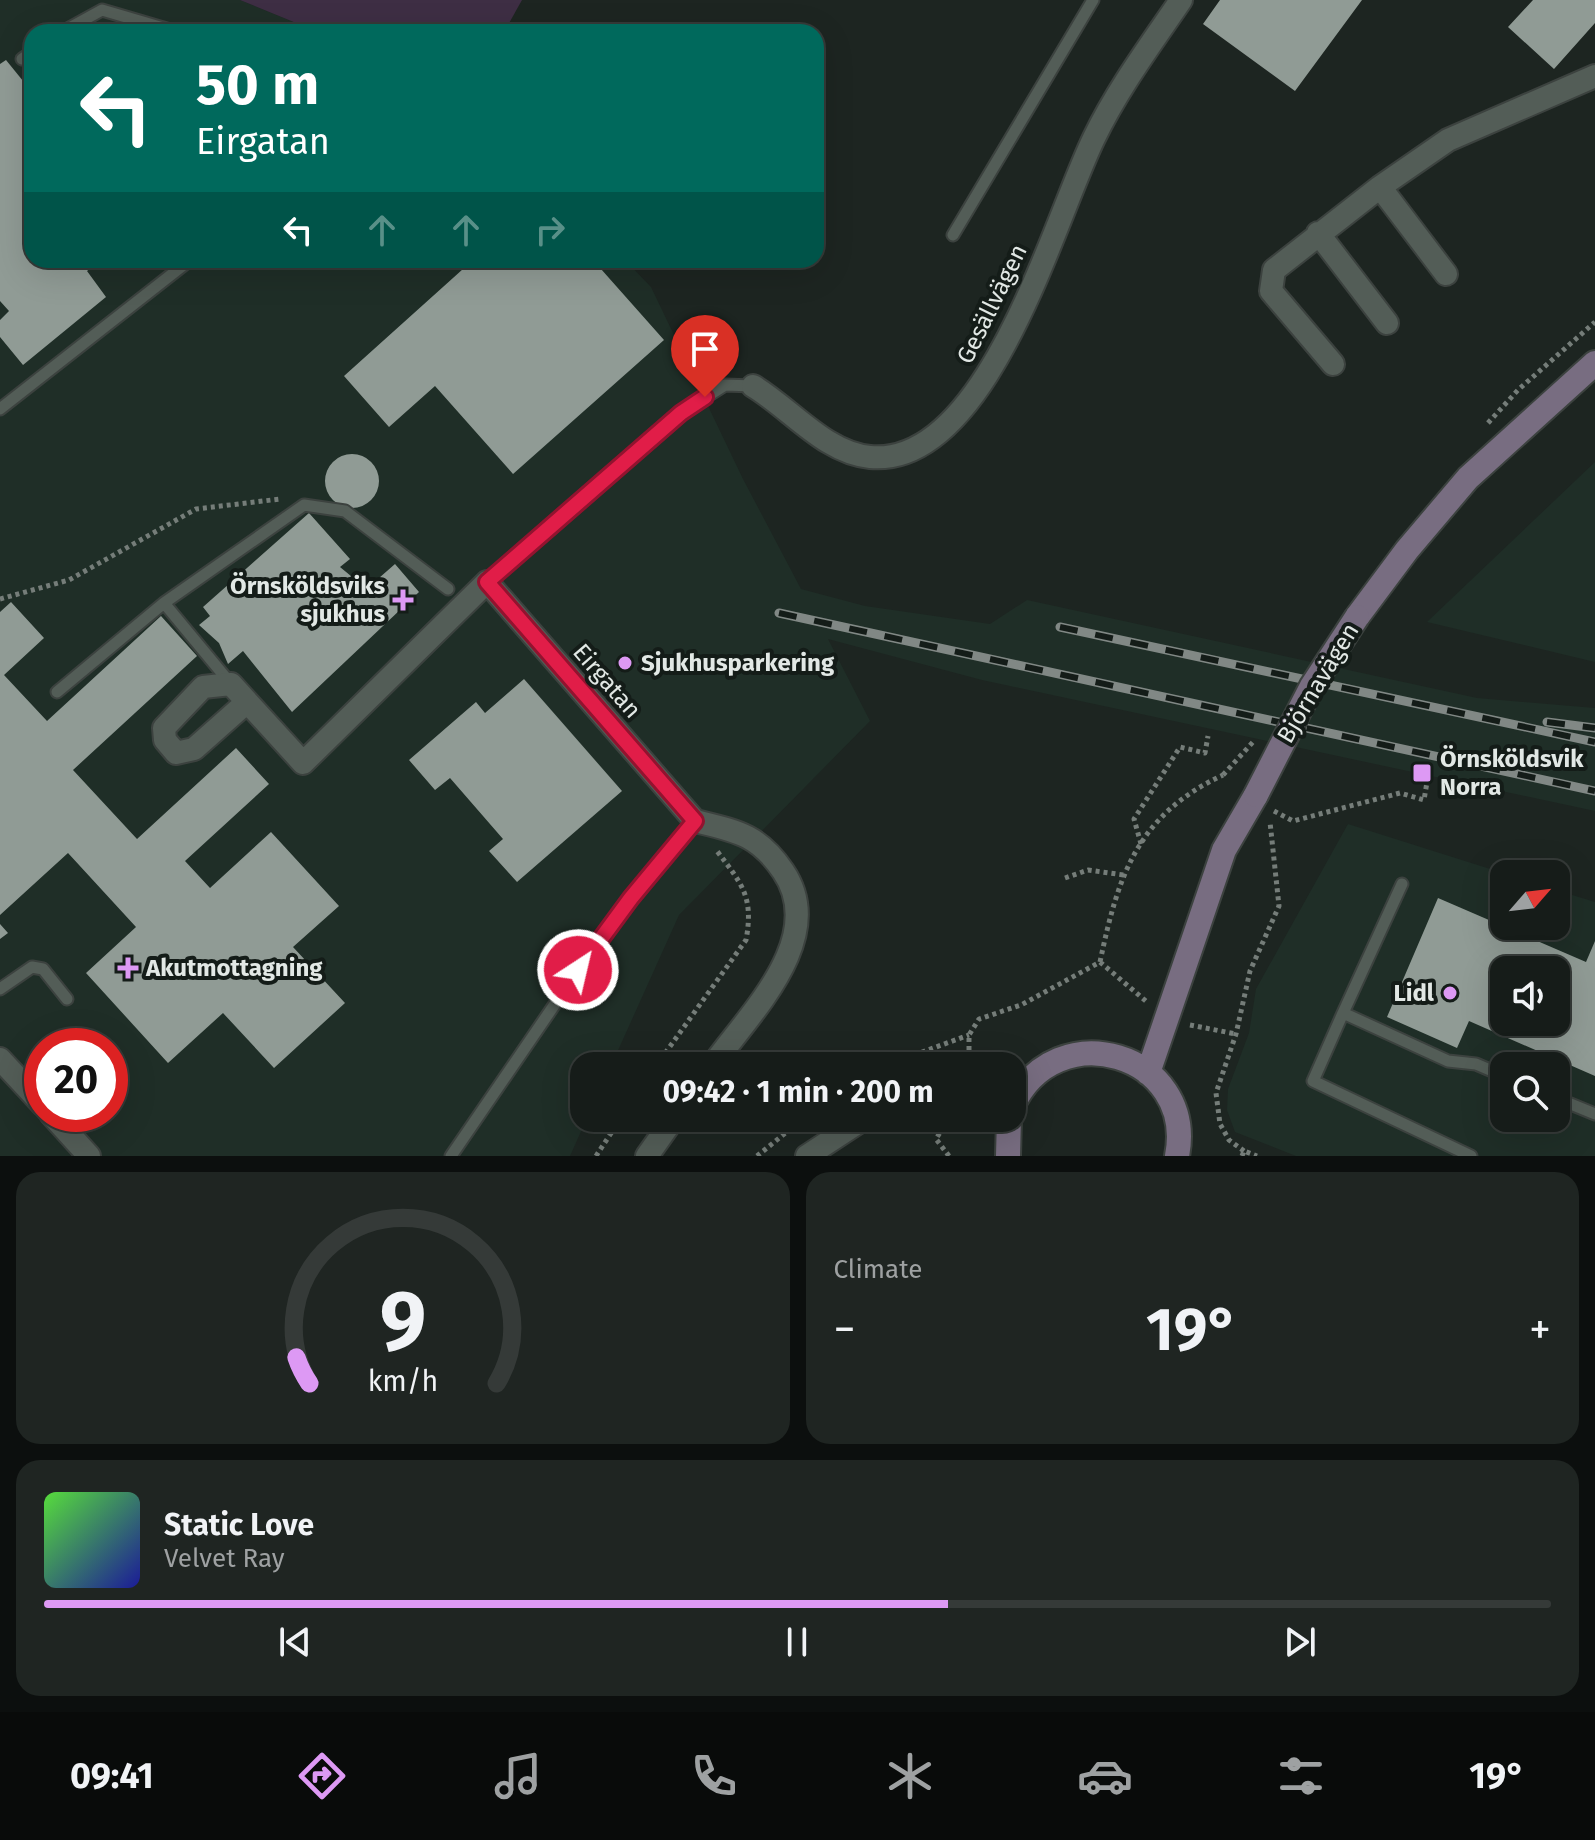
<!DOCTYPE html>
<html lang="en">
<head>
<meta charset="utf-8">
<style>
	:root { --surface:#161c19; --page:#1f2522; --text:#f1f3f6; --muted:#9ea1a2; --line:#353a38; --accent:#dd99f4 }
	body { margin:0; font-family:"Fira Sans",sans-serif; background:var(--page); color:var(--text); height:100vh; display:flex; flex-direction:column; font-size:30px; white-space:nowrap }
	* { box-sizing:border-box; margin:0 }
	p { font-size:26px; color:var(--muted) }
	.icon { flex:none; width:44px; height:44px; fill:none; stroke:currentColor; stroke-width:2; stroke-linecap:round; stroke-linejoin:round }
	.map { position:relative; height:1156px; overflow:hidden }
	.details { display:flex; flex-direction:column; gap:16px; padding:16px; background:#0c0f0e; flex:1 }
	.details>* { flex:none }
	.banner { position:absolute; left:24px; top:24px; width:800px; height:244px; border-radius:24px; box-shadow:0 8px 32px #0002,0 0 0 2px var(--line); background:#00695c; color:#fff; overflow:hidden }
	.needle { width:52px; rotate:62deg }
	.controls { position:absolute; left:1490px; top:860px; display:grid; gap:16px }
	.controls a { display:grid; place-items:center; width:80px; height:80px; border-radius:16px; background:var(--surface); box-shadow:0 8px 32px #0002,0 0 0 2px var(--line); font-size:40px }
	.speed { position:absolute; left:24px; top:1028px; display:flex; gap:16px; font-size:40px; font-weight:700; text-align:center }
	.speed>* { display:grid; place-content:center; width:104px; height:104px; border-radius:50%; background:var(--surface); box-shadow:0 8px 32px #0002,0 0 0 2px var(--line); line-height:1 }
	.speed .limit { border:12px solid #d22; background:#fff; color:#111 }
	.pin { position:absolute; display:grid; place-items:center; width:68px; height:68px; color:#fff; margin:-82px -34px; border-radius:50% 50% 50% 0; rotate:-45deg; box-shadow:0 0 8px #0007 }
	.pin .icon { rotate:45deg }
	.me { position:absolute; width:88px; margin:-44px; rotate:35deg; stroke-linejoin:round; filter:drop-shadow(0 0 6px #0008) }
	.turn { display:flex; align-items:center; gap:28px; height:168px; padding:0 40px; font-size:36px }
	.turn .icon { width:104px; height:104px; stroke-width:2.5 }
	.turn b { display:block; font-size:56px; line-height:68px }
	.lanes { display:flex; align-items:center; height:76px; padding:0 40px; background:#0003; justify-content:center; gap:40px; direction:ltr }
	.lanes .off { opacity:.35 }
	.big { font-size:60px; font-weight:700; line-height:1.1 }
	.details .tile { flex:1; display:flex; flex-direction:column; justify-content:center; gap:12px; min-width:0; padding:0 28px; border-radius:24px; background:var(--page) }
	.details .dial { align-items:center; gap:0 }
	.dial svg { height:208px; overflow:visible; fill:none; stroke:var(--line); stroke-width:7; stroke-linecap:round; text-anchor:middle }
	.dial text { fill:var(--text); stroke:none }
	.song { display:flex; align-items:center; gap:24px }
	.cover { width:96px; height:96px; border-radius:12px; background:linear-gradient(135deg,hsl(110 70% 55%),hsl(240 70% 35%)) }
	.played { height:8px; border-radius:4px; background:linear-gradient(90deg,var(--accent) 60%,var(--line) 60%) }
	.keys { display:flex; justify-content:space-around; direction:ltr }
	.heat { display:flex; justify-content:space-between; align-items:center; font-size:44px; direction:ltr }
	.details .tiles { flex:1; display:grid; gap:16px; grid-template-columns:1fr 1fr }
	.tile:last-child { grid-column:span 2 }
	.trip { position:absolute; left:570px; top:1052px; width:456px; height:80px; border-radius:24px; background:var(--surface); box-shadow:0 8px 32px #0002,0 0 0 2px var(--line); font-weight:700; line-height:80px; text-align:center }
	.tab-bar { display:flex; height:128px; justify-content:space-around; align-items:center; background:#090b0a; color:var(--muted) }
	.tab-bar .icon { width:56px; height:56px }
	.tab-bar .selected { color:var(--accent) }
	.tab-bar b { font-size:36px; color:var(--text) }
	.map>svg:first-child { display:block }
</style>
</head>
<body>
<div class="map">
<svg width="1595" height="1156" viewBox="0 0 1595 1156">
	<rect width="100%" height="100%" fill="#1d2521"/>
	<path fill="#1f2e27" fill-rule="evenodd" d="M0 0H240L318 32H32V260H625L651 287 743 479 801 589 865 606 990 624 1027 600 1477 698 1595 708V811L982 680 828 639 870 721 679 915 611 1066H584V1118H587L570 1156H0ZM42 1046H110V1114H42Z
		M1595 462V662L1427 622Z
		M1348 824 1506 874 1504 926H1556V890L1595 902V1156H1296L1235 1132 1227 1110 1228 1089 1249 1033 1256 989ZM1504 970H1556V1022H1504ZM1504 1066H1556V1118H1504Z"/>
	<path fill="#3e2e44" d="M240 0H522L504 32H318Z"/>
	<path fill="#909b95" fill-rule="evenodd" d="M1220 0H1362L1295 91 1203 24Z
		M1533 0H1595V23L1554 69 1508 27Z
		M122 19 132 32H106Z
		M6 60 32 92V260H101L87 271 106 297 23 365 0 337V320L9 311 0 301V64Z
		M473 260H593L664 340 513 474 435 386 389 427 344 376Z
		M325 481a27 27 0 1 1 54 0a27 27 0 1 1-54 0Z
		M309 513 350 559 340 567 357 581 363 592 395 564 419 592 292 712 243 651 228 664 219 643 199 625 210 616 203 607Z
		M11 602 44 638 4 675 47 721 161 616 197 656 73 770 137 839 236 748 269 784 185 861 210 888 271 832 339 906 293 947 345 1003 274 1068 223 1013 168 1063 86 973 136 927 68 853 0 915V612Z
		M524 679 622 791 517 882 489 851 503 839 450 778 435 790 409 760 476 702 485 713Z
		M1438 898 1586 962 1595 941V1076L1469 1021 1457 1048 1387 1017ZM1504 970H1556V1022H1504Z
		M0 924 8 933 0 939Z"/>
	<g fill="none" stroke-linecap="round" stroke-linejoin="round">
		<g stroke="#3c423f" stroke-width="15">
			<path id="lane" d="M62 32 102 10 177 32
				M22 59 32 52
				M953 235 1093 0
				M0 409 190 260
				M487 582 681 413 725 385 753 386
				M164 603 231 684
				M57 692 164 603 304 505 345 511 448 589
				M0 989 32 967 43 969 67 999
				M1343 1013 1402 884
				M1556 1098 1595 1114
				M451 1156 609 925 695 821
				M1471 1156 1313 1081 1343 1013 1448 1061 1476 1064 1504 1076"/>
		</g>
		<g stroke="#3c423f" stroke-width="26">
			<path id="street" d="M1380 187 1446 274
				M1318 233 1387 323
				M1333 364 1271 291 1274 270 1380 187 1448 140 1595 76
				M753 386C790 408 825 453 870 457 987 468 1053 222 1094 138 1117 90 1151 44 1181 0
				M247 702 194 749 176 753 165 740 164 728 203 687 231 684 303 763 487 582 695 821C736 831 758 834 783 871 829 938 749 1014 712 1066
				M0 1059 42 1104
				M51 1114 89 1156
				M647 1156 674 1118
				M807 1156 865 1118"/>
		</g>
		<g stroke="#3c423f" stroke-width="28">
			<path id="secondary" d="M1357 617 1407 550 1468 478 1595 363
				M1148 1073 1224 850 1256 795
				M1012 1107C1055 1011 1197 1054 1177 1156
				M1008 1156 1009 1118"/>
		</g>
		<path stroke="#757d79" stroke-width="5" stroke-dasharray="4 4" stroke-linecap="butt" d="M1488 423 1518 390 1595 322
			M0 599 69 580 196 509 280 499
			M1274 811 1293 821 1400 793 1424 800 1427 782
			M1141 844 1134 819 1180 747 1205 753 1208 736
			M1065 878 1088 870 1124 875
			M1100 962 1147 1002
			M1190 1025 1236 1034
			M656 1066 746 940C754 897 742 884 717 851
			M884 1066 969 1035
			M969 1066V1035L979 1019 1021 1005 1100 962C1118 876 1137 815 1223 775
			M1244 1151 1229 1140 1220 1124 1216 1093 1236 1034 1250 971 1279 906 1270 822
			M596 1156 621 1118
			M757 1156 804 1118
			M949 1156 936 1139 949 1118
			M1242 1156 1244 1151 1257 1156"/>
		<use href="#lane" stroke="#535d57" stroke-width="11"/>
		<use href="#street" stroke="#535d57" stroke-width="22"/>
		<use href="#secondary" stroke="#786d81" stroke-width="24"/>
		<g stroke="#818885" stroke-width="9">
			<path id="rail" d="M779 613 1595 791
				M1060 627 1595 742
				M1547 722 1595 728"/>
		</g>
		<use href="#rail" stroke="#141c18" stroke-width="6" stroke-dasharray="18" stroke-linecap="butt"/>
		<g stroke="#3c423f" stroke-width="28" stroke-linecap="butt">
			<path id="secondary-bridge" d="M1256 795 1312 686 1357 617"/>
		</g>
		<path stroke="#757d79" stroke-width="5" stroke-dasharray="4 4" stroke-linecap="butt" d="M1223 775 1253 742"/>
		<use href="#secondary-bridge" stroke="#786d81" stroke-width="24"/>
	</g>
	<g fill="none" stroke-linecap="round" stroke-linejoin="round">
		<g stroke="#92132f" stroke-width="20">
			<path id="route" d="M578 970 631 898 695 821 487 582 681 413 705 397"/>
		</g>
		<use href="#route" stroke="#e11d48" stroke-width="14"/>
	</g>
	<g fill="#dd99f4" stroke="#141c18" stroke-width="3">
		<path d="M399 588h8v8h8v8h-8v8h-8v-8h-8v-8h8z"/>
		<circle cx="625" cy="663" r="8"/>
		<rect x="1412" y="763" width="20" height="20" rx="4"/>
		<path d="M124 956h8v8h8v8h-8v8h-8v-8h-8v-8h8z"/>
		<circle cx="1450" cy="993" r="8"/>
	</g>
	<g text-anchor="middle" stroke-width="8" stroke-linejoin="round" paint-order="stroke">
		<g font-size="24" fill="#e2e8e5" stroke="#141c18">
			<text transform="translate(992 304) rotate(-64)" y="8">Gesällvägen</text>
			<text transform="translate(607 681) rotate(49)" y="8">Eirgatan</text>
			<text transform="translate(1318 683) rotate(-59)" y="8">Björnavägen</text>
		</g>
		<g font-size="24" font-weight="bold" fill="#e2e8e5" stroke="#141c18" text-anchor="start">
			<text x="385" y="594" text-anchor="end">Örnsköldsviks<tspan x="385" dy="28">sjukhus</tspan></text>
			<text x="641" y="671">Sjukhusparkering</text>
			<text x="1440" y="767">Örnsköldsvik<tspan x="1440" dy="28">Norra</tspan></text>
			<text x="146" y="976">Akutmottagning</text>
			<text x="1434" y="1001" text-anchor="end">Lidl</text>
		</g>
	</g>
</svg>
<div class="controls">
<a><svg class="needle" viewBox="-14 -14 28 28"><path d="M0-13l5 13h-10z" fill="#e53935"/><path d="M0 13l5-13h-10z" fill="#9ea1a2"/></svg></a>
<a><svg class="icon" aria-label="sound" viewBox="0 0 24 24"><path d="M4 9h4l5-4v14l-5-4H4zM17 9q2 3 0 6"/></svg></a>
<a><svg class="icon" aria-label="search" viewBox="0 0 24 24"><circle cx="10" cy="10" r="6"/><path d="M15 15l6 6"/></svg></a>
</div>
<div class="speed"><div class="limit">20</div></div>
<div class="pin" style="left:705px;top:397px;background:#d93025"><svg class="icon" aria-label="arrive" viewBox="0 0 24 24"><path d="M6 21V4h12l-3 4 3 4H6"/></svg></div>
<svg class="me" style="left:578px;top:970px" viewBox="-20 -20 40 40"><circle r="17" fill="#e11d48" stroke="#fff" stroke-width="3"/><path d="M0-11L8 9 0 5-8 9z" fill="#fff"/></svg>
<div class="trip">09:42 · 1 min · 200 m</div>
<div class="banner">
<div class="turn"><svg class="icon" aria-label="left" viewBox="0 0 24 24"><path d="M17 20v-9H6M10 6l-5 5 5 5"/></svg><div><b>50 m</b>Eirgatan</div></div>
<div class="lanes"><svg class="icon" aria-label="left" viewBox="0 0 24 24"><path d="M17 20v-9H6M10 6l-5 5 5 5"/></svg><svg class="icon off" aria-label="ahead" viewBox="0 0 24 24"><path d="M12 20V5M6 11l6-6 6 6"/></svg><svg class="icon off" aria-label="ahead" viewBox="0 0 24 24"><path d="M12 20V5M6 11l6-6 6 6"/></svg><svg class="icon off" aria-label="right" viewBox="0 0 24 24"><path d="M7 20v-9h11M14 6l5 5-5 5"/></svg></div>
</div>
</div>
<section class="details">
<div class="tiles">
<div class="tile dial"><svg viewBox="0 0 100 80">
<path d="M14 69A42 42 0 1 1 86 69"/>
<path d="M14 69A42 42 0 0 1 9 59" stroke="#dd99f4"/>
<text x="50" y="56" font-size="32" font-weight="700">9</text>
<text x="50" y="72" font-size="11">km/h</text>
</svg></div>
<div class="tile"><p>Climate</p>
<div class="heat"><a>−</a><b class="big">19°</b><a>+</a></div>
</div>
<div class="tile">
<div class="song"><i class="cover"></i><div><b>Static Love</b><p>Velvet Ray</p></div></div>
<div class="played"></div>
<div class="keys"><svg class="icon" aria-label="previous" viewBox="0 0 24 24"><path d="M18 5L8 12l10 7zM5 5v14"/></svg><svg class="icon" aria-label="pause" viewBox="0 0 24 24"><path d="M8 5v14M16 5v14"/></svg><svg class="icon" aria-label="next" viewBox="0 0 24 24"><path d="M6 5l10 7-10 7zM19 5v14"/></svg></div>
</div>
</div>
</section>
<nav class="tab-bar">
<b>09:41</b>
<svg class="icon selected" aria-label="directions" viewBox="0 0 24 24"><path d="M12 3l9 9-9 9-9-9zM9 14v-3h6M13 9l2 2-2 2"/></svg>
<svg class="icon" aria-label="music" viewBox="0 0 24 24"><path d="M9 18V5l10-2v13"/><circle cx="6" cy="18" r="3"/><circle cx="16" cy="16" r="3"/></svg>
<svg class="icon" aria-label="phone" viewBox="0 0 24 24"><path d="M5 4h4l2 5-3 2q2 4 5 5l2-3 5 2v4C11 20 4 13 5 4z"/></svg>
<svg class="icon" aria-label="climate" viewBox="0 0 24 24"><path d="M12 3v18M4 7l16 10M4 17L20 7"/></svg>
<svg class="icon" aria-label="car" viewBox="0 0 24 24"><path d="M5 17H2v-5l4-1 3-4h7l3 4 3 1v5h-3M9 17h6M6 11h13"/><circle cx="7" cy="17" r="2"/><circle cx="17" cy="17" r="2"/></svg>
<svg class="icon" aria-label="filters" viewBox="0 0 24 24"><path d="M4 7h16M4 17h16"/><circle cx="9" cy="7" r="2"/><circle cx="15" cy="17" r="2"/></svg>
<b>19°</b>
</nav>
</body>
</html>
